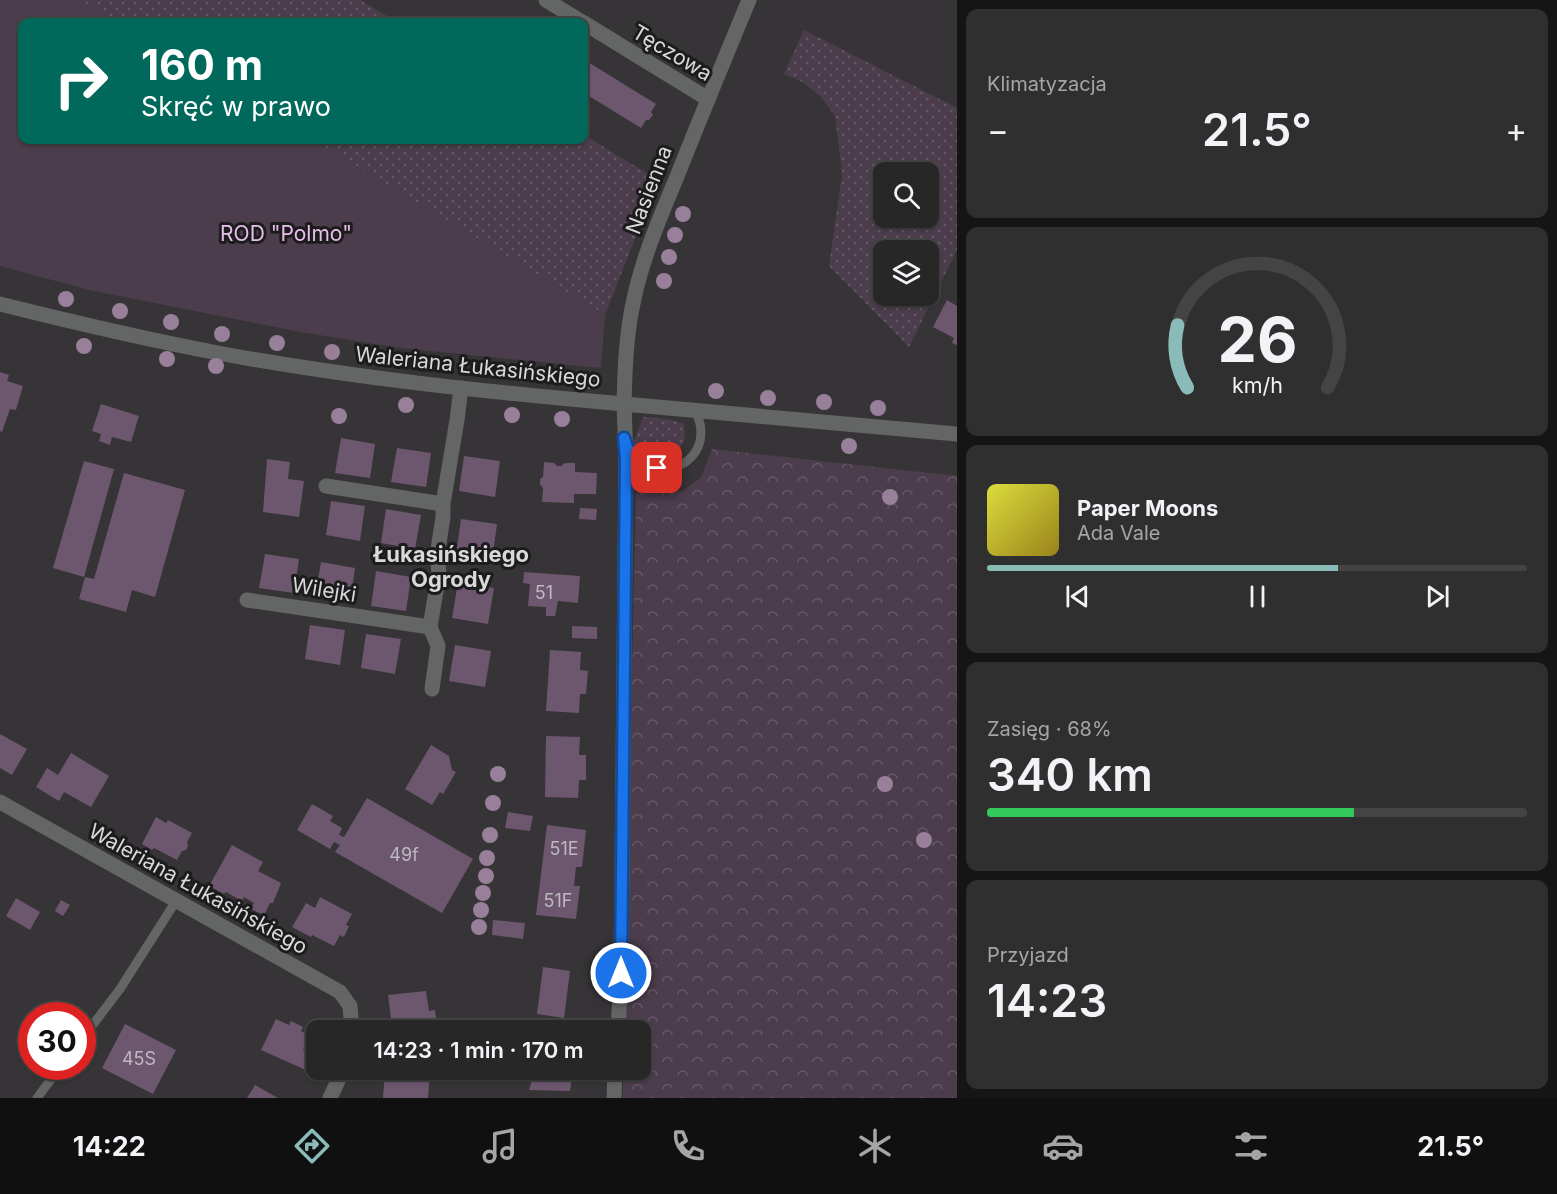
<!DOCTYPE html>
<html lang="pl">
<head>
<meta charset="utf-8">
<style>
	:root { --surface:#282728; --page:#302f30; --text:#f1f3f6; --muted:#a5a5a8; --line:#444445; --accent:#8bbbb9 }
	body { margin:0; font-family:Inter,sans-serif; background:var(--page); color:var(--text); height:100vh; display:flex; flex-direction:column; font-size:22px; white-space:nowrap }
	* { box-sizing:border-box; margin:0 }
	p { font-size:20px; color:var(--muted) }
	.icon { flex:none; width:33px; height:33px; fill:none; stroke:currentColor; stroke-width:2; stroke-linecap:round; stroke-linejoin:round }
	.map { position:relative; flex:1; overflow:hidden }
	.details { display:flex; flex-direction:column; gap:9px; padding:9px; background:#161516; width:600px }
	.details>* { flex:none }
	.top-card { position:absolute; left:18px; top:18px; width:570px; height:126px; border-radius:12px; box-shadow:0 2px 4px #0004,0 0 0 2px var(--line); background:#00695c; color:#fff; overflow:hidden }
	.controls { position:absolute; left:873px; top:162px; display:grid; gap:12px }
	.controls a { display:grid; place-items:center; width:66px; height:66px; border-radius:12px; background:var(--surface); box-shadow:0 2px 4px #0004,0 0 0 2px var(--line); font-size:30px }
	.speed { position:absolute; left:18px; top:1002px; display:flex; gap:12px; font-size:30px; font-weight:700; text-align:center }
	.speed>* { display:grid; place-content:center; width:78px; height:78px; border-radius:50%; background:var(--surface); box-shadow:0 2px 4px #0004,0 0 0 2px var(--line); line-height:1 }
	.speed .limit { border:9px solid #d22; background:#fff; color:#111 }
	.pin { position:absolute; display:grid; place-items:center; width:51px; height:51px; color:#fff; margin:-26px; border-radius:12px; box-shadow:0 3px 9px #0006 }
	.me { position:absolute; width:66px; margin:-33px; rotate:0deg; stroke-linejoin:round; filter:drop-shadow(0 0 4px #0008) }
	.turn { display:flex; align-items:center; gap:21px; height:126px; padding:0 24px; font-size:27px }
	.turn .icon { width:78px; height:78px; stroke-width:2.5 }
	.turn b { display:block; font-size:42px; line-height:51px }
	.big { font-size:45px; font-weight:600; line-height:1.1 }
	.details .card { flex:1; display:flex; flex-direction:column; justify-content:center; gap:9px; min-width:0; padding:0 21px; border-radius:12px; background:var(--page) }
	.details .dial { align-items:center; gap:0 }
	.dial svg { height:156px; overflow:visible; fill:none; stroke:var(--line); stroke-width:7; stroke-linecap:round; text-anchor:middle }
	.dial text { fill:var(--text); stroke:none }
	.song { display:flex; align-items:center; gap:18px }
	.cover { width:72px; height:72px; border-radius:9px; background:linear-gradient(135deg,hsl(60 70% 55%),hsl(50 70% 35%)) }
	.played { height:6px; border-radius:3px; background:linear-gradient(90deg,var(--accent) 65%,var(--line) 65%) }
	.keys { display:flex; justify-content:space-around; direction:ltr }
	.heat { display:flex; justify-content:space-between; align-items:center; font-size:33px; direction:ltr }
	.charge { height:9px; border-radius:4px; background:linear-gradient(90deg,#34c759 68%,var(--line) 0) }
	.trip { position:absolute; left:306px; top:1020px; width:345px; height:60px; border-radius:12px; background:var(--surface); box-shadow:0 2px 4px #0004,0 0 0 2px var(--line); font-weight:600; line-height:60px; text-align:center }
	.tabs { display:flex; height:96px; justify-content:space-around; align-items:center; background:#101010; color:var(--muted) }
	.tabs .icon { width:42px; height:42px }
	.tabs .selected { color:var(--accent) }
	.tabs b { font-size:27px; color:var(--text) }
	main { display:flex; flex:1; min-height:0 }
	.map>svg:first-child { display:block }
</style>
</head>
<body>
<main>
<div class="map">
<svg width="957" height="1098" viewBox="0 0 957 1098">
	<defs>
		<pattern id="grass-dots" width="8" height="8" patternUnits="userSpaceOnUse" patternTransform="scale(1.5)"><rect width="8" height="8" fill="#4c3d4d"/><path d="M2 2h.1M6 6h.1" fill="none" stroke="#655866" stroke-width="1.8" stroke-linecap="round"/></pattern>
		<pattern id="forest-crowns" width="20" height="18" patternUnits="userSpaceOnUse" patternTransform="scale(1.5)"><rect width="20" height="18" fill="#4c3d4d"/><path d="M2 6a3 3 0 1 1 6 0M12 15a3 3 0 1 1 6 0" fill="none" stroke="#655866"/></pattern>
	</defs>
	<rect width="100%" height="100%" fill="#363436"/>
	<path fill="url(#grass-dots)" fill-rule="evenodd" d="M80 0H360L397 22H117Z
		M804 30 957 108V250L909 347 829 266 842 174 835 116 821 97 803 82 784 74ZM884 172H928V218H884ZM928 250V296H884V250Z
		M584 135 658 180 605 315 312 140H584Z
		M643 417C657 417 670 419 684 424 686 441 685 442 674 455L639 450 633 443Z"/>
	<path fill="url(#forest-crowns)" d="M712 449 957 476V1098H623V1070H640V1030H624L636 493 683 491 701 477Z"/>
	<path fill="#4c3d4d" d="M0 0H80L117 22H22V140H312L605 315 601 368 400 348 300 332 89 290 0 266Z"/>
	<path fill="#6d576f" d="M588 62 656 104 651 112 653 115 649 120H646L641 128 584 93V69Z
		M947 300 957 306V345L952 343 954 338 933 327Z
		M0 372 9 375 7 381 23 386 16 410 10 409 2 432 0 431Z
		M101 404 139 416 131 442 112 437 110 445 99 441 101 434 92 431Z
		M341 438 375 444 370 478 335 473Z
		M397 448 431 453 426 487 391 482Z
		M464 456 500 461 495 497 459 491Z
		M267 459 290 462 288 479 304 481 299 517 263 512Z
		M84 461 114 469 84 577 53 568Z
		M544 462 554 463 557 466H561L565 463H575V472L597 473 596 494H574V503L542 502 543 488 540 484V479L543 477Z
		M124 473 185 490 155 597 132 590 126 612 79 599 85 577 94 579Z
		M331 501 365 506 360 541 326 535Z
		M580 508 597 509 596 520 579 519Z
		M386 509 421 515 415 549 381 543Z
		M461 519 497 524 492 561 456 555Z
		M265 554 299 559 294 593 259 588Z
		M321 562 355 568 350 603 315 597Z
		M376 571 411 577 406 611 371 606Z
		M524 572 580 576 578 603 558 601 555 616H546V607L528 606 530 584 523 583Z
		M458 582 494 588 488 624 452 618Z
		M310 625 345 630 340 665 305 659Z
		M572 626 597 627V639L572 638Z
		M366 634 401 639 395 674 361 668Z
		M455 645 491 651 485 687 449 681Z
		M550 650 581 652 580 670 588 671 586 694H580L579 713 546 711Z
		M0 734 27 749 12 775 0 768Z
		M546 736 580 737 579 755H586V780H579L578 798 545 797Z
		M431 745 449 756 452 770 456 772 443 794 440 792 432 805 405 789Z
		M71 753 109 776 91 807 64 792 59 801 36 787 47 768 58 775Z
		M367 798 473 859 442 913 335 852 340 845 334 842 330 849 297 830 312 804 333 816 330 821 342 828 339 835 344 837Z
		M508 812 533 816 530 831 505 828Z
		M156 817 166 823 168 820 192 833 187 842 188 846 186 850 182 851 177 860 154 848 152 850 142 844Z
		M547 825 586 830 582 867H576L574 886H580L576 919 536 915Z
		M232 845 263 862 258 871 281 883 273 903H270L264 915 251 909 254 903 244 897 242 901 226 892 224 894 209 886Z
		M320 897 352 914 346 925 349 926 345 935 343 937 340 935 334 946 312 935 311 937 292 927 306 903 315 908Z
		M16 898 40 912 30 930 6 916Z
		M61 900 70 905 63 916 55 911Z
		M493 920 525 923 523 939 492 935Z
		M543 967 570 971 564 1018 537 1014Z
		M426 991 429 1011 435 1010 437 1028 419 1030H388L387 1018H391L388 995Z
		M276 1019 289 1025 291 1021 303 1027 301 1031 312 1036 307 1047 305 1046 303 1050 315 1056 308 1071 261 1050Z
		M125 1024 176 1050 153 1094 102 1068Z
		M385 1070 430 1072 428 1098H383Z
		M535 1070H573L570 1091 529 1090Z
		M255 1085 278 1098H247Z"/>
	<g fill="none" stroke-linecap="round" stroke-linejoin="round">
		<path stroke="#646666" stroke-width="9" d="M628 449C644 482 700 473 701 433 701 425 699 418 695 410
			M82 1039 120 989 176 901
			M37 1098 61 1066"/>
		<path stroke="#646666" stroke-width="15" d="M546 0 582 22
			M584 23 708 99
			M326 486 443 504
			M247 600 430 627
			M432 689 438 646 430 627 439 573 437 556 443 517V504L457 420 461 388
			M0 802 340 992 350 1006 352 1030
			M618 1030 621 973 626 460 624 404 957 434
			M330 1098 343 1070
			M614 1098 615 1070"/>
		<path stroke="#646666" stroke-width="15" d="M0 304C72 322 145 339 218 353 352 378 488 392 624 404 625 369 626 333 634 299 643 256 661 215 678 174 701 116 725 58 749 0"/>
	</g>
	<g fill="#98809a">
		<circle cx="683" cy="214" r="8"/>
		<circle cx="675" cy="235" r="8"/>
		<circle cx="669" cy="257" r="8"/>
		<circle cx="664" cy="281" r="8"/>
		<circle cx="66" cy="299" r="8"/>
		<circle cx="120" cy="311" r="8"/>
		<circle cx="171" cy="322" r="8"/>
		<circle cx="222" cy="334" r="8"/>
		<circle cx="277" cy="343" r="8"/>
		<circle cx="84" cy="346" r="8"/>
		<circle cx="332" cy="352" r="8"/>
		<circle cx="382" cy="358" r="8"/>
		<circle cx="167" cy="359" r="8"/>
		<circle cx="216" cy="366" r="8"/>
		<circle cx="523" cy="374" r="8"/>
		<circle cx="590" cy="381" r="8"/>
		<circle cx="716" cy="391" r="8"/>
		<circle cx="768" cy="398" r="8"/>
		<circle cx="824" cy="402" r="8"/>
		<circle cx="406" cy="405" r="8"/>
		<circle cx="878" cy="408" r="8"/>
		<circle cx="512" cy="415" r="8"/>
		<circle cx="339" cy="416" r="8"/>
		<circle cx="562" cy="419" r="8"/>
		<circle cx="849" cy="446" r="8"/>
		<circle cx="890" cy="497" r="8"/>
		<circle cx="498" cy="774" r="8"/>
		<circle cx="885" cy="784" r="8"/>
		<circle cx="493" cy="803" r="8"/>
		<circle cx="490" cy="835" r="8"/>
		<circle cx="924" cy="840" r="8"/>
		<circle cx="487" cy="858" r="8"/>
		<circle cx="486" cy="876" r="8"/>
		<circle cx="483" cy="893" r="8"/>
		<circle cx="481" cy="910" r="8"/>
		<circle cx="479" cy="927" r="8"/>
	</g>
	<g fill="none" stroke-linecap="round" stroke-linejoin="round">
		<g stroke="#114b97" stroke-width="15">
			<path id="route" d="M621 973 626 460 624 438C629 456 638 466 657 468"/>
		</g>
		<use href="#route" stroke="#1a73e8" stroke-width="10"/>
	</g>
	<g text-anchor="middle" stroke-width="6" stroke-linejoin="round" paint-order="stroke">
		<g font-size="18" fill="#beb8bf">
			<text x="544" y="599">51</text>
			<text x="564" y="855">51E</text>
			<text x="404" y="861">49f</text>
			<text x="558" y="907">51F</text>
			<text x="139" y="1065">45S</text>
		</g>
		<g font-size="21" fill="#d9d8da" stroke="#1d1c1d">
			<text transform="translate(672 53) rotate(31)" y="7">Tęczowa</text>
			<text transform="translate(649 190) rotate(-69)" y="7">Nasienna</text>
			<text transform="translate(478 367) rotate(6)" y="7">Waleriana Łukasińskiego</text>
			<text transform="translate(324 590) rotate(9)" y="7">Wilejki</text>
			<text transform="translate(198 889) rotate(29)" y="7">Waleriana Łukasińskiego</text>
		</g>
		<g font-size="21" fill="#e8beeb" stroke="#1d1c1d">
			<text x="286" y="241">ROD "Polmo"</text>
		</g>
		<g font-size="22" font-weight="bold" fill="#d9d8da" stroke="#1d1c1d">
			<text x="451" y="562">Łukasińskiego<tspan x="451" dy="25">Ogrody</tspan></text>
		</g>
	</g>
</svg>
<div class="controls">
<a><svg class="icon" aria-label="search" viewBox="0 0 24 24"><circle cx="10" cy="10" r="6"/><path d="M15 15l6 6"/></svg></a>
<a><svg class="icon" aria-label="layers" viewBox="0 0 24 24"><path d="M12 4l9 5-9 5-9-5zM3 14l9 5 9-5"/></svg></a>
</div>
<div class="speed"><div class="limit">30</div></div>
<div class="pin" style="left:657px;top:468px;background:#d93025"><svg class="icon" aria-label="arrive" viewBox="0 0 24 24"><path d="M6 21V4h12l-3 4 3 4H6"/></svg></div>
<svg class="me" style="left:621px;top:973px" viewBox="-20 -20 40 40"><circle r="17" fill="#1a73e8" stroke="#fff" stroke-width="3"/><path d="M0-11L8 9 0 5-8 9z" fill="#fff"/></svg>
<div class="trip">14:23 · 1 min · 170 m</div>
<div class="top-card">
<div class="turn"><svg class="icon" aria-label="right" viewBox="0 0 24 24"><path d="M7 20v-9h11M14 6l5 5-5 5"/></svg><div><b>160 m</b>Skręć w prawo</div></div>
</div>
</div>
<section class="details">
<div class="card"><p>Klimatyzacja</p>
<div class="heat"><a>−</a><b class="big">21.5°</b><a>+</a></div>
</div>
<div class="card dial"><svg viewBox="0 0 100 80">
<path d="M14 69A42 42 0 1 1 86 69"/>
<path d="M14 69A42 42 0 0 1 9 37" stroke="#8bbbb9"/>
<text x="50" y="56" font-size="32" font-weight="700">26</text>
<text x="50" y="72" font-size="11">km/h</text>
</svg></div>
<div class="card">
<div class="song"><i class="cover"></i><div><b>Paper Moons</b><p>Ada Vale</p></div></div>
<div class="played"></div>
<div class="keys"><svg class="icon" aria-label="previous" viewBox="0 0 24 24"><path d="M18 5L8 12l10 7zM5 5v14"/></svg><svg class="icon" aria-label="pause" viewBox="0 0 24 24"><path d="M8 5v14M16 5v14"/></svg><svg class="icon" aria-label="next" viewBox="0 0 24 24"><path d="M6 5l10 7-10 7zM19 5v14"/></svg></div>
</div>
<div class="card"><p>Zasięg · 68%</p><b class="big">340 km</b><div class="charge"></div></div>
<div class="card"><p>Przyjazd</p><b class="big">14:23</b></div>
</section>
</main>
<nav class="tabs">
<b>14:22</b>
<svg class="icon selected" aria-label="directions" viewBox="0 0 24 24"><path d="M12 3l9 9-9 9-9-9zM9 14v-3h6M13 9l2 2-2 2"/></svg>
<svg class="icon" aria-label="music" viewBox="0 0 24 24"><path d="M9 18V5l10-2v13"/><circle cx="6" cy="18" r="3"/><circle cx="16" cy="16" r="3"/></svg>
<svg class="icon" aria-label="phone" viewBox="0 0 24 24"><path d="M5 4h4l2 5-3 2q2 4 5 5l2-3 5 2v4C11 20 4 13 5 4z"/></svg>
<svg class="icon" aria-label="climate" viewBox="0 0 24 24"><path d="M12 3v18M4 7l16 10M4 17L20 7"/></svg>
<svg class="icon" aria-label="car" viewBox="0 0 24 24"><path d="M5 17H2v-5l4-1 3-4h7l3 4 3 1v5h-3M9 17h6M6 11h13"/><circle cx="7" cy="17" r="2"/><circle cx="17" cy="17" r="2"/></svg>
<svg class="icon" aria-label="filters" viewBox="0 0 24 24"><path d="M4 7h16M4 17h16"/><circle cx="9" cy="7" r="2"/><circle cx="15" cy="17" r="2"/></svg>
<b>21.5°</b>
</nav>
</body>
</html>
